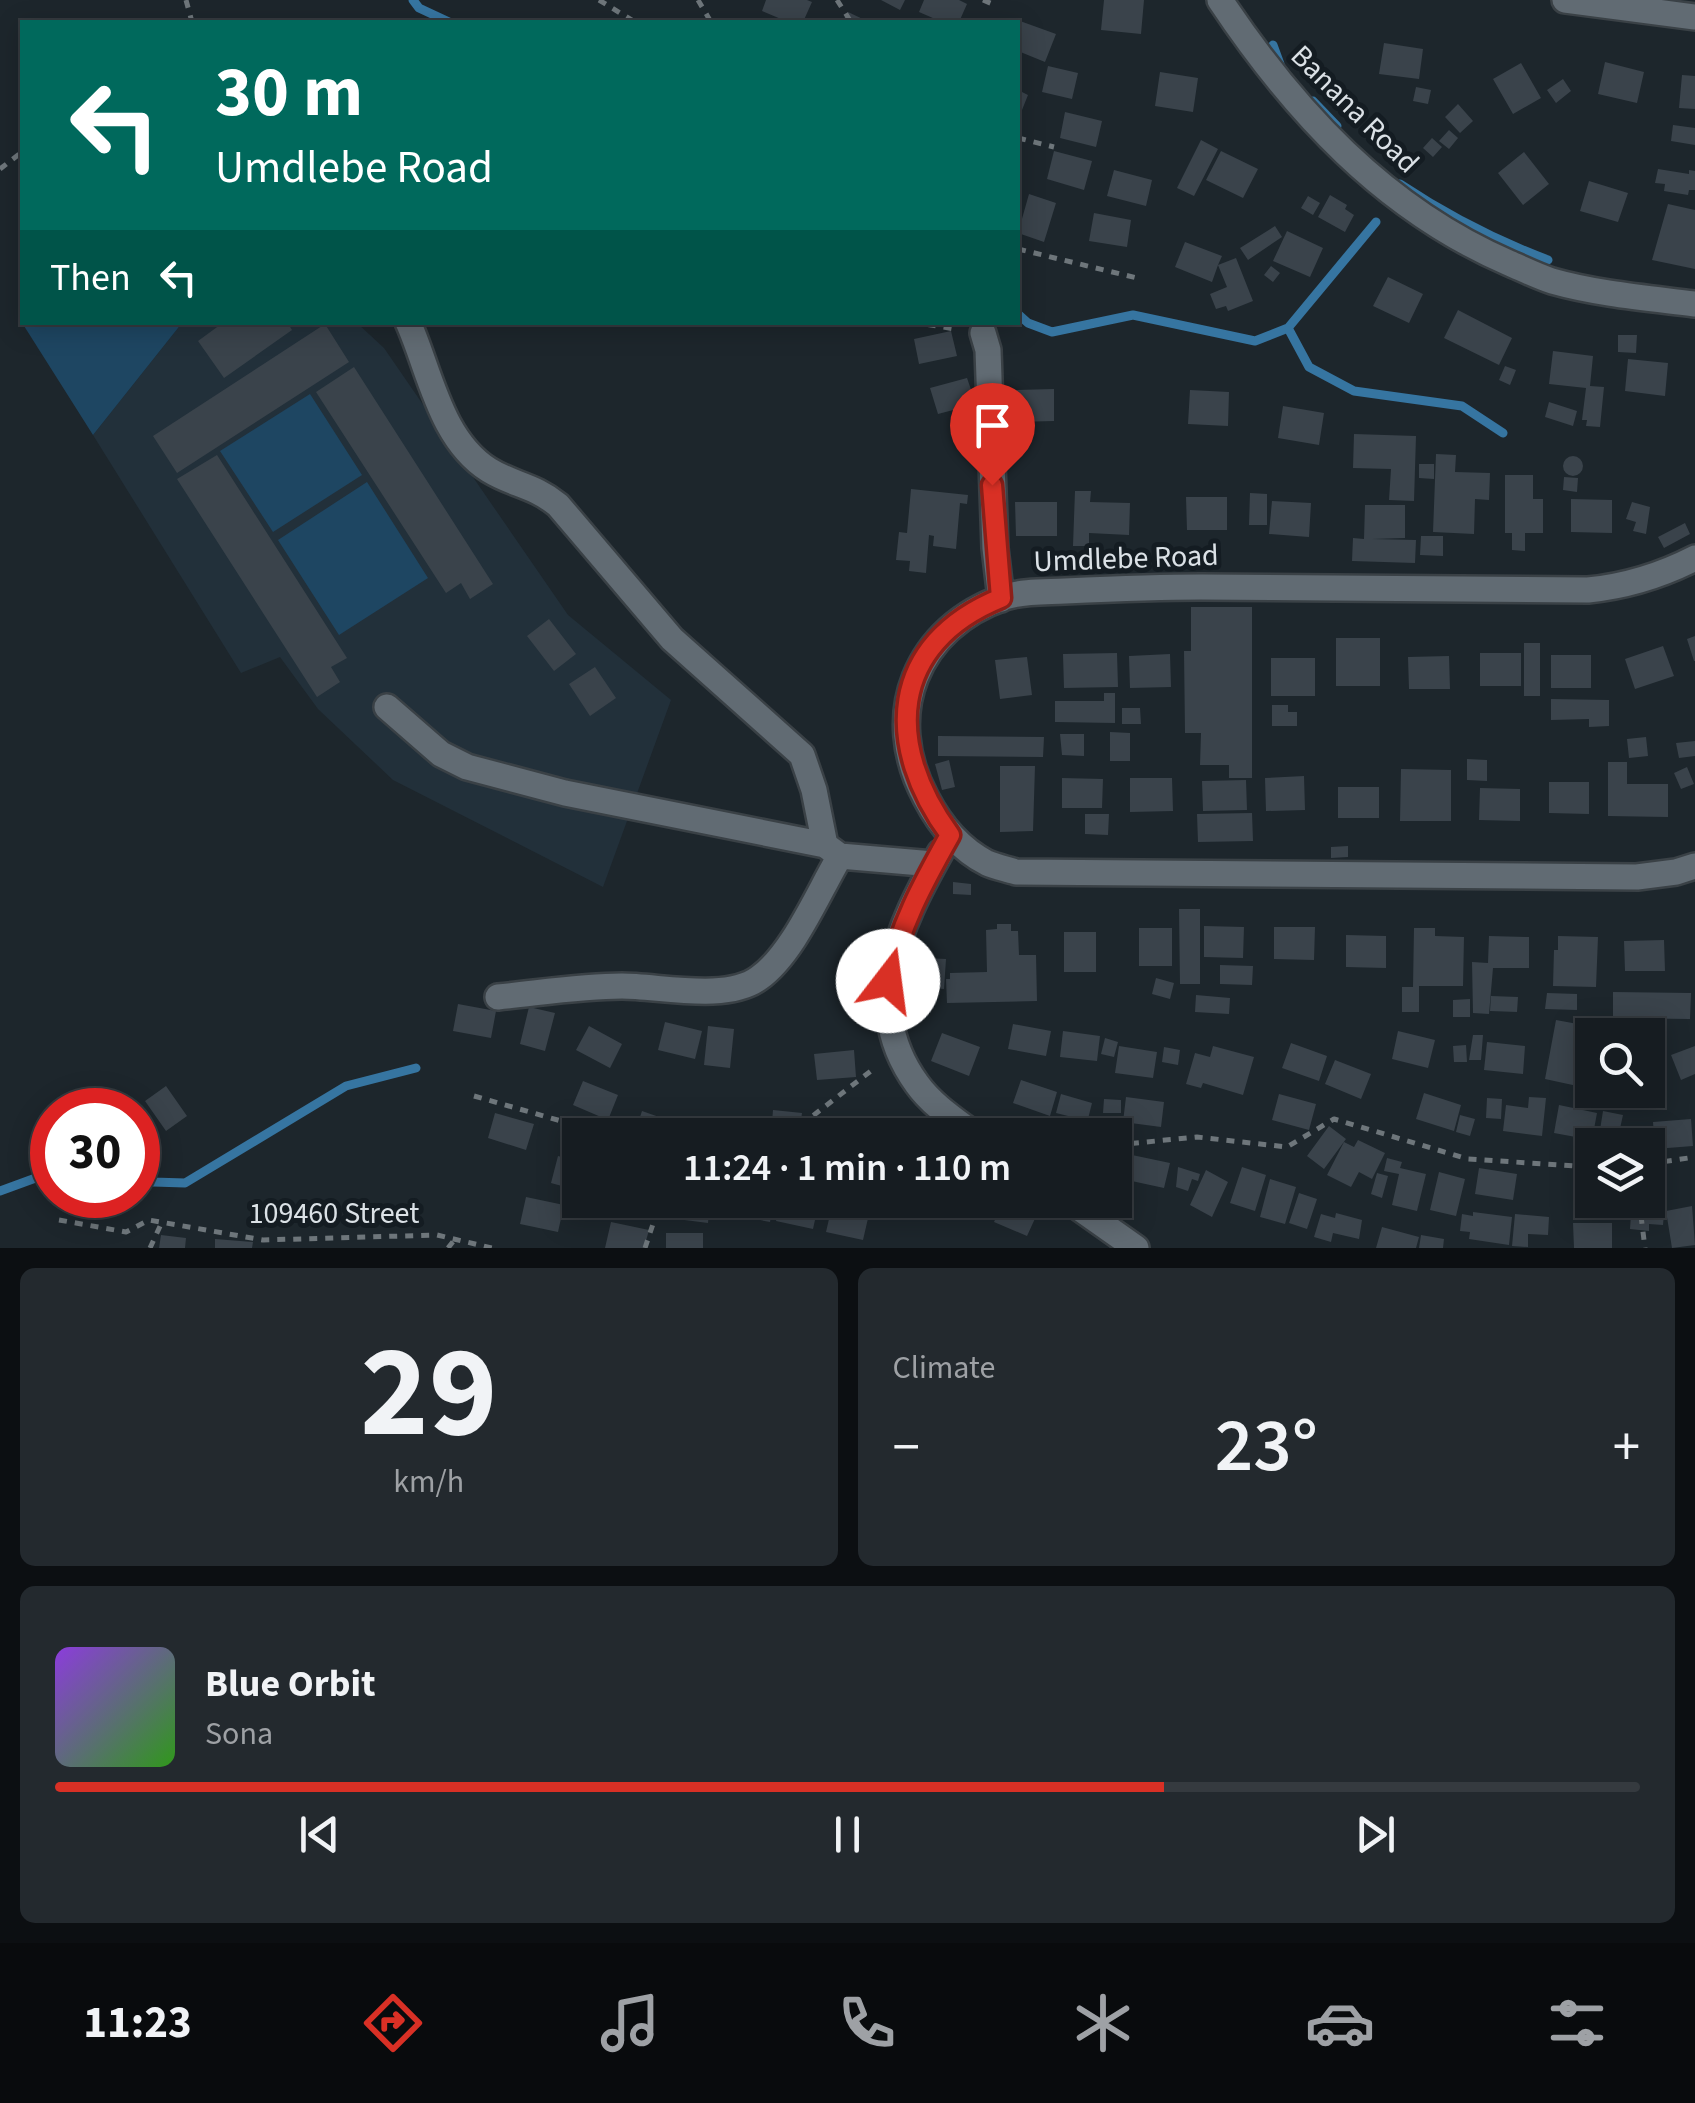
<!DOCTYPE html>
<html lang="en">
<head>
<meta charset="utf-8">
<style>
	:root { --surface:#161c21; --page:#23292e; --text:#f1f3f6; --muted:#9ea1a5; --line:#353a3f; --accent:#d93025 }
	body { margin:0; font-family:"Source Sans 3",sans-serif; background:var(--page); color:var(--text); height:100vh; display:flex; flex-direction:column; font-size:38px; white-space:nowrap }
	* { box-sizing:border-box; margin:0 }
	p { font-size:32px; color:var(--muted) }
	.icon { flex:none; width:55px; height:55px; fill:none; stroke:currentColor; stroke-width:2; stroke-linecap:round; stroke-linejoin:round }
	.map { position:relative; height:1248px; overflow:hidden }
	.side { display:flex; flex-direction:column; gap:20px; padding:20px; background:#0c0f12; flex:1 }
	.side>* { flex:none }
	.banner { position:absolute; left:20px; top:20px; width:1000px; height:305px; border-radius:0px; box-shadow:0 5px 25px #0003,0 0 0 2px var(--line); background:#00695c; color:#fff; overflow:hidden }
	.buttons { position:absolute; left:1575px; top:1018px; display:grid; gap:20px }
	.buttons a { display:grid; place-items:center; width:90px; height:90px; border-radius:0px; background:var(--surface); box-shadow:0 5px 25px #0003,0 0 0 2px var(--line); font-size:50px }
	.speed { position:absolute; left:30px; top:1088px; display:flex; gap:20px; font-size:50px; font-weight:700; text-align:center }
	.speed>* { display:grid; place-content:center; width:130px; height:130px; border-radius:50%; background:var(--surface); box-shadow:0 5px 25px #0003,0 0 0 2px var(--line); line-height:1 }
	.speed .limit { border:15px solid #d22; background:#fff; color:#111 }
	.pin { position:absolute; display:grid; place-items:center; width:85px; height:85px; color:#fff; margin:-102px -42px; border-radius:50% 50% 50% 0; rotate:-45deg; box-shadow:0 0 10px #0007 }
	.pin .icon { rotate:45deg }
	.me { position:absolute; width:110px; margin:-55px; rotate:15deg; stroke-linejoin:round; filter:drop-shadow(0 0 8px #0008) }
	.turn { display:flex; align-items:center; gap:35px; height:210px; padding:0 30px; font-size:45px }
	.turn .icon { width:130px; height:130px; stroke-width:2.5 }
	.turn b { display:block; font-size:70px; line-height:85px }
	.then { display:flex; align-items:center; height:95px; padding:0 30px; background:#0003; gap:20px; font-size:38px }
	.big { font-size:75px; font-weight:600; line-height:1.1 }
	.side .tile { flex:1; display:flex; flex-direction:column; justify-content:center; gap:15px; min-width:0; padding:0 35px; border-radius:15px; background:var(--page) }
	.side .dial { align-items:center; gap:0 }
	.dial b { font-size:130px; line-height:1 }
	.song { display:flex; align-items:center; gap:30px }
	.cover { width:120px; height:120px; border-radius:15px; background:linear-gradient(135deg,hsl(270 70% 55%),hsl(110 70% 35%)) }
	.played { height:10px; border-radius:5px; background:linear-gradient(90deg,var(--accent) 70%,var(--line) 70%) }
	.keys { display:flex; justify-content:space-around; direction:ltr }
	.heat { display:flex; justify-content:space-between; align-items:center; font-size:55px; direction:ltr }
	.side .tiles { flex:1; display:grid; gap:20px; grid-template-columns:1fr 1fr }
	.tile:last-child { grid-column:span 2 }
	.trip { position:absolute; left:562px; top:1118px; width:570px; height:100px; border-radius:0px; background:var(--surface); box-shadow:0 5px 25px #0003,0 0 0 2px var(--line); font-weight:600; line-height:100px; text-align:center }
	.menu { display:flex; height:160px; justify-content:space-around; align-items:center; background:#090b0d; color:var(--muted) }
	.menu .icon { width:70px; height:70px }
	.menu .current { color:var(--accent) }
	.menu b { font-size:45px; color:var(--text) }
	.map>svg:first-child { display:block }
</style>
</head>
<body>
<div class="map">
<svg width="1695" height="1248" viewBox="0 0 1695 1248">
	<rect width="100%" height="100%" fill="#1d262c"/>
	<path fill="#22303a" d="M182 323H357L384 348 568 615 671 700 603 887 393 780 318 709 280 657 241 673 93 435Z"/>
	<path fill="#1e4662" d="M22 312V322L182 323 93 435 19 318Z
		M310 394 362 475 273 532 220 451Z
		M367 482 428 578 339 635 278 540Z"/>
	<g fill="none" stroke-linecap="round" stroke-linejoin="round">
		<path stroke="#3675a1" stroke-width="9" d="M413 0 419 8 449 22
			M1273 45 1280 64
			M1313 101 1337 126
			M1400 184C1448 216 1495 240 1548 260
			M1018 314 1028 323 1052 332 1133 315 1255 341 1288 328 1376 222
			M1288 328 1309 367 1354 391 1462 406 1503 433
			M138 1177 153 1182 185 1183 346 1086 416 1068
			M0 1191 52 1172"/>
	</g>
	<path fill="#3a434b" d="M766 0H807L812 2 803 22H788L762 11Z
		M881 0H905L900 10Z
		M924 0H959L967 4 959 22H942L919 12Z
		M1104 0H1144L1141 34 1101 30Z
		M848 12 869 22H842Z
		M1020 21 1056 34 1045 62 1018 51Z
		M1384 43 1423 49 1419 79 1379 74Z
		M1605 62 1644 72 1637 103 1598 94Z
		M1521 63 1541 98 1513 114 1493 79Z
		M1048 66 1078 73 1072 99 1042 92Z
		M1160 72 1198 78 1193 112 1155 106Z
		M1682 75 1695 76V109L1679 108Z
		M1563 79 1571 91 1556 103 1547 90Z
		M1416 87 1431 90 1428 104 1413 101Z
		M1018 90 1028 95 1018 120Z
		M1458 104 1473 121 1460 133 1445 117Z
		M1065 112 1102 121 1096 147 1060 138Z
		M1673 125 1695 128V145L1671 141Z
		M1449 130 1458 138 1449 149 1439 141Z
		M1432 138 1442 147 1433 157 1423 148Z
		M1201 140 1218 149 1194 196 1177 188Z
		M1054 151 1092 161 1084 190 1047 179Z
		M1221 151 1258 169 1243 198 1206 180Z
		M1524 152 1549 184 1523 205 1498 173Z
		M1658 169 1689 174V170L1695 171V190H1689L1688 195 1664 191 1665 184 1655 183Z
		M1114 170 1152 180 1146 206 1107 196Z
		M1589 181 1628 193 1618 222 1580 211Z
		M1029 194 1056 203 1044 242 1018 233Z
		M1330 195 1347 205 1345 209 1354 215 1345 232 1318 217Z
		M1308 196 1320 203 1313 215 1301 208Z
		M1668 204 1695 210V269L1652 260Z
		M1094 213 1131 220 1127 247 1089 241Z
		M1275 226 1282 237 1248 260 1240 248Z
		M1287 231 1323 248 1310 277 1273 261Z
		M1185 242 1222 256 1218 265 1236 258 1253 301 1228 311 1226 306 1216 309 1210 294 1227 287 1218 265 1212 282 1175 267Z
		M1271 266 1280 273 1273 282 1264 275Z
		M1388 277 1423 294 1409 323 1373 306Z
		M1458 310 1512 338 1499 365 1444 338Z
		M224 322H287L292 330 224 378 198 341Z
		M325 324 349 362 177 473 153 436Z
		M951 331 957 356 919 364 914 339Z
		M1618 335H1637L1636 353 1618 352Z
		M1553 351 1593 356 1590 386 1604 387 1600 427 1586 426 1587 420H1582L1586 388 1549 384Z
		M1628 359 1668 363 1665 396 1625 391Z
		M1505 366 1516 370 1510 385 1499 380Z
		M354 367 493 584 470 599 461 583 446 593 316 392Z
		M967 378 976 404 938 414 930 388Z
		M1054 389V421L1014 422 1013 390Z
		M1190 390 1229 392 1228 426 1188 424Z
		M1549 402 1577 411 1573 426 1545 417Z
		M1283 406 1324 413 1319 445 1278 438Z
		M1354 434 1416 436 1414 501 1389 500 1391 469 1353 468Z
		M1436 454 1456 455 1455 472 1490 473 1489 500 1475 499 1474 534 1433 532Z
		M217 455 347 658 331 667 340 682 317 697 177 479Z
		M1563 466a10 10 0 1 1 20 0a10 10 0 1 1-20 0Z
		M1419 464H1434V479L1419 478Z
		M1505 475H1533V499H1543V533H1525V551L1512 550V533H1505Z
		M1564 477 1578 478 1577 492 1563 490Z
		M911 489 968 495 967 504 960 503 956 549 933 546 934 536 929 535 926 573 909 571 910 561 896 560 899 532 907 533Z
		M1075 491H1091L1090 502 1130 503 1129 535 1089 533V546H1073Z
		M1250 493 1267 494V525H1249Z
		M1186 497H1227V530H1187Z
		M1571 499 1612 500V533L1571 532Z
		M1272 501 1311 503 1309 537 1269 534Z
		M1015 502H1057V536H1016Z
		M1632 502 1650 507 1646 534 1633 531 1636 522 1626 519Z
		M1365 505H1405V538L1372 539 1416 540 1415 563 1352 561 1353 538 1364 539Z
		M1685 523 1690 534 1664 548 1658 537Z
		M1421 536H1443V556L1420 555Z
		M1191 607H1252V778H1229V765H1200L1201 733H1185L1184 651H1191Z
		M549 619 576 654 554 671 527 636Z
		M1695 636V661H1694L1687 639Z
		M1336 638H1380V686H1336Z
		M1524 643H1540V696H1524Z
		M1663 646 1674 676 1635 689 1625 659Z
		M1117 653 1118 687 1064 688 1063 654Z
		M1480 653H1521V686H1480Z
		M1170 654 1171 687 1130 688 1129 656Z
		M1551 655H1591V688H1551Z
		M1449 656 1450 689H1409L1408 657Z
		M1027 657 1032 695 1000 699 995 660Z
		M1271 658H1315V696H1271Z
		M595 667 616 698 590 716 569 684Z
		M1104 693H1115V723L1055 722V701H1104Z
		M1551 699 1609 700V726L1589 727V719L1551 720Z
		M1272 705H1288V712H1297V726H1272Z
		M1122 708H1140L1141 724H1122Z
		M1110 732 1130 733V761H1110Z
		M1060 734H1084V756L1062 755Z
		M938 736 1044 737 1043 757 938 756Z
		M1646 737 1648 756 1629 758 1627 739Z
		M1695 741V756L1679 758 1676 743Z
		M1467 759 1487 760V781L1467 780Z
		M949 760 955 787 942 790 935 764Z
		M1608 762H1627V784H1668V817L1608 816Z
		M1000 766H1035L1033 831 1000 832Z
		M1687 767 1694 784 1681 789 1674 773Z
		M1401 769 1451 770V821H1400Z
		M1304 776 1305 810 1266 811 1265 778Z
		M1062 778 1103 779 1102 808H1062Z
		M1130 778H1172L1173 811 1130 812Z
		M1246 780 1247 810 1203 811 1202 781Z
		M1549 782H1589V814L1549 813Z
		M1338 787H1379V818H1338Z
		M1480 788 1520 789V821L1479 820Z
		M1252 813 1253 841 1198 842 1197 814Z
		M1085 814H1109L1108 835 1085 834Z
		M1348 846V857L1331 858V847Z
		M953 882 971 884V895L953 894Z
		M1179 909H1200V984H1180Z
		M997 924H1011V931H1018L1019 955H1036L1037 1001 947 1003 946 979H950V973L987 972 986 930 997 929Z
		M1204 926 1244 927 1243 958 1204 957Z
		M1274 927H1315L1314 960 1274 959Z
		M1139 928H1172V966H1139Z
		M1414 928H1435V936L1464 937 1463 986H1419V1012H1402V987H1413Z
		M1064 932H1096V972H1064Z
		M1346 935 1386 936V968L1346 967Z
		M1489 936 1529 937V968H1493L1489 1014 1473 1013 1472 962 1488 963Z
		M1558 936 1598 937 1596 987 1553 986 1554 950H1558Z
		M1664 940 1665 971H1625L1624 941Z
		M926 958 946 959 944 989 930 988 931 974H926Z
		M1220 965 1253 966 1252 985 1220 984Z
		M1156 978 1174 983 1170 999 1152 994Z
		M1613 992 1691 993 1690 1019 1613 1018Z
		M1547 993 1577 994V1010L1545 1009Z
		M1196 995 1230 998 1229 1014 1195 1012Z
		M1491 996 1518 997 1517 1012 1490 1011Z
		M1470 999V1017H1453V1000Z
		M458 1004 496 1011 491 1038 453 1031Z
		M529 1007 555 1013 545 1051 520 1044Z
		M1556 1020 1594 1027 1592 1066 1586 1064 1582 1087 1545 1079Z
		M665 1022 702 1031 695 1059 658 1050Z
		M1013 1024 1051 1031 1046 1056 1008 1049Z
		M589 1026 622 1044 610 1068 576 1050Z
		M708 1026 734 1029 730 1068 704 1065Z
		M1063 1031 1100 1036 1097 1061 1060 1057Z
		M1398 1031 1435 1040 1428 1068 1392 1059Z
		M942 1033 980 1047 969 1076 931 1061Z
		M1473 1035H1483L1481 1060H1469Z
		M1648 1036H1658V1055H1648Z
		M1105 1038 1118 1042 1114 1057 1101 1054Z
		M1487 1042 1525 1046 1523 1074 1484 1070Z
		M1291 1043 1327 1056 1319 1081 1282 1068Z
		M1466 1045 1467 1062H1454L1453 1046Z
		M1119 1046 1157 1052 1153 1078 1115 1073Z
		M1213 1046 1254 1057 1243 1095 1203 1083 1201 1088 1186 1084 1195 1053 1210 1057Z
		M1695 1046V1074L1681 1080 1671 1055Z
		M1164 1047 1180 1050 1178 1065 1162 1062Z
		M854 1050 856 1077 817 1080 814 1054Z
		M1660 1058 1662 1082 1648 1083V1059Z
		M1335 1060 1371 1074 1361 1099 1325 1084Z
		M1021 1080 1057 1092 1050 1116 1013 1103Z
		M583 1081 618 1095 608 1120 573 1105Z
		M166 1086 187 1116 166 1131 145 1101Z
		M1424 1093 1461 1105 1454 1131 1416 1119Z
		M1061 1094 1092 1103 1086 1127 1074 1124 1076 1118 1056 1113Z
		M1279 1094 1316 1104 1309 1130 1272 1120Z
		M1126 1097 1164 1102 1161 1127 1123 1122Z
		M1529 1097 1546 1098 1542 1136 1503 1131 1506 1105 1528 1108Z
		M1487 1098 1502 1099 1501 1119 1486 1118Z
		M1104 1099 1121 1100V1113H1103Z
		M1559 1105 1597 1113 1592 1140 1554 1133Z
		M773 1110 802 1113 799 1135H771Z
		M642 1111 679 1124 675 1135H634Z
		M1603 1111 1623 1115 1619 1133 1600 1130Z
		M495 1113 534 1124 526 1150 488 1138Z
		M1460 1115 1475 1119 1470 1136 1456 1132Z
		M1691 1119 1693 1146 1655 1149 1653 1122Z
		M694 1125 733 1126 732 1135H694Z
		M1329 1126 1346 1139 1324 1169 1307 1156Z
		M1626 1127 1642 1131 1639 1143 1623 1140Z
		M1358 1140 1385 1153 1372 1179 1359 1172 1351 1187 1327 1175 1344 1142 1354 1147Z
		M1132 1155 1170 1163 1164 1188 1127 1180Z
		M558 1156 580 1162V1191L551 1183Z
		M1387 1158 1402 1162 1400 1168 1426 1174 1417 1211 1392 1205 1399 1174 1384 1171Z
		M1178 1167 1200 1174 1198 1181 1192 1179 1188 1191 1176 1187Z
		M1242 1167 1266 1175 1255 1211 1230 1203Z
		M1479 1168 1517 1174 1513 1200 1475 1194Z
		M1206 1170 1228 1182 1212 1217 1190 1205Z
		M1439 1172 1465 1179 1456 1216 1430 1210Z
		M1377 1173 1388 1176 1382 1198 1371 1194Z
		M1270 1179 1296 1187 1285 1224 1260 1217Z
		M1648 1189 1666 1190 1663 1225 1649 1224V1231L1630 1229 1632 1200H1648Z
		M1299 1193 1317 1199 1307 1229 1289 1223Z
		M104 1195H137L127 1210Z
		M526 1197 564 1205 558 1232 520 1224Z
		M608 1200H648L644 1214 607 1203Z
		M671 1200H710L708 1223 669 1218Z
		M754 1200H774L770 1222 750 1218Z
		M780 1200 819 1202 813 1229 776 1221Z
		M900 1200H940L936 1216 899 1208Z
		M1004 1200H1012L1038 1212 1027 1236 994 1222Z
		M832 1206 869 1214 863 1240 826 1232Z
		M1692 1206 1695 1245 1672 1248 1666 1211Z
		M1473 1212 1512 1217 1509 1245 1469 1239 1470 1232 1460 1231 1462 1214 1473 1216Z
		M1336 1213 1362 1220 1359 1239 1333 1233 1331 1242 1314 1237 1321 1214 1335 1218Z
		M1515 1214 1549 1217 1548 1235 1528 1234V1247L1512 1246Z
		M611 1222 649 1230 644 1248H605Z
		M1573 1223H1612V1248H1574Z
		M1382 1227 1419 1237 1416 1248H1376Z
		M666 1233H703V1248H666Z
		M161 1235 186 1238 185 1248H159Z
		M1421 1235 1444 1239 1443 1248H1419Z
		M215 1239 253 1242 252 1248H215Z"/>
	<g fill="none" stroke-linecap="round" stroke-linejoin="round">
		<g stroke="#3a4146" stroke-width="30">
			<path id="minor" d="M1220 0C1294 111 1384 209 1509 263 1523 269 1537 276 1552 281 1598 294 1647 298 1695 304
				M1565 0 1695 17
				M408 322C430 371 440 439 489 470 513 485 534 485 558 505L672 639 802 755 814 790 825 845 840 856 933 864
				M983 333 988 350 995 548 1001 599
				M1695 558C1660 576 1627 586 1588 590 1459 589 1330 588 1201 587 1155 587 1110 589 1065 591 1045 592 1023 591 1005 597 916 627 881 715 926 798 940 825 960 849 987 863 996 867 1007 869 1016 872L1637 877 1676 872 1695 866
				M387 707 441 754 467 767 565 793 825 845
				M940 853C899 926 860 1006 917 1084 932 1105 955 1120 975 1135
				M498 997C539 993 581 986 622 986 660 986 727 1002 759 978 793 954 818 893 840 856
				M1068 1200 1136 1248"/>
		</g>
		<path stroke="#6e767b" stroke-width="5" stroke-dasharray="8 8" stroke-linecap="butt" d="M186 0 192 22
			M599 0 635 22
			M698 0 711 22
			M837 0 851 22
			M983 0 995 5
			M1018 138 1054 147
			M0 169 22 152
			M1018 249 1141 279
			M912 322 955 329
			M474 1096 610 1135
			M788 1135 876 1067
			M1115 1145 1197 1137 1287 1147 1334 1119 1468 1159 1592 1167
			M1648 1164 1695 1157
			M1639 1200 1645 1248
			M59 1220 126 1232 149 1220 263 1240 437 1235 492 1248
			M150 1248 161 1224
			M448 1248 455 1239
			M645 1248 661 1200"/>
		<use href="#minor" stroke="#616b73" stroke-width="25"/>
	</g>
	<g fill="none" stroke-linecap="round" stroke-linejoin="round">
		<g stroke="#8d1f18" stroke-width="25">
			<path id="route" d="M888 981C899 927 923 883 950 835 884 745 888 644 1001 598L992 485"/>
		</g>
		<use href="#route" stroke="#d93025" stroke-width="18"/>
	</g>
	<g text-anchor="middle" stroke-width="10" stroke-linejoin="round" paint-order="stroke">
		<g font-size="30" fill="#dbe1e6" stroke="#141c22">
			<text transform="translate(1355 109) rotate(45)" y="10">Banana Road</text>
			<text transform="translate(1126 558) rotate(-2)" y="10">Umdlebe Road</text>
			<text x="334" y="1223">109460 Street</text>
		</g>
	</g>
</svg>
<div class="buttons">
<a><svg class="icon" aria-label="search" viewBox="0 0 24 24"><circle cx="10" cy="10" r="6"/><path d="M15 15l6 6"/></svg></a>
<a><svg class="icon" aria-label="layers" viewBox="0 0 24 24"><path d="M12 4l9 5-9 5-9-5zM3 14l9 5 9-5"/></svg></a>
</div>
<div class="speed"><div class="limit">30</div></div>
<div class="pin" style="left:992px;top:485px;background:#d93025"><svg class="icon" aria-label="arrive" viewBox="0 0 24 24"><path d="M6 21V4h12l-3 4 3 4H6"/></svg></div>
<svg class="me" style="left:888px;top:981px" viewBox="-20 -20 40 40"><circle r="19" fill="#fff"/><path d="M0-13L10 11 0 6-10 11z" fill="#d93025"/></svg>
<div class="trip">11:24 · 1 min · 110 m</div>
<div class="banner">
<div class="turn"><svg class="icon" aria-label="left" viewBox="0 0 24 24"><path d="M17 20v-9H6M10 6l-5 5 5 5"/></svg><div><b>30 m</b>Umdlebe Road</div></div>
<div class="then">Then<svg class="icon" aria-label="left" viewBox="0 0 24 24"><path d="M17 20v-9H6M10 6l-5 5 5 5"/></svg></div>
</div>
</div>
<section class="side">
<div class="tiles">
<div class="tile dial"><b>29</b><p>km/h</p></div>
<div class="tile"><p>Climate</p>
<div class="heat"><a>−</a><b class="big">23°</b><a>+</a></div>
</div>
<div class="tile">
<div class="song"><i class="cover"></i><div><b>Blue Orbit</b><p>Sona</p></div></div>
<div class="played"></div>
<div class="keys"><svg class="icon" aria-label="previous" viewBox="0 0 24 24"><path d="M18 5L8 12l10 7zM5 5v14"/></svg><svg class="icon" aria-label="pause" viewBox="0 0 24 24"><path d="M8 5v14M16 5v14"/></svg><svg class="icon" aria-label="next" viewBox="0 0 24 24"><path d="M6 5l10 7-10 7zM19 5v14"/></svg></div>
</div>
</div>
</section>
<nav class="menu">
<b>11:23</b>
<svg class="icon current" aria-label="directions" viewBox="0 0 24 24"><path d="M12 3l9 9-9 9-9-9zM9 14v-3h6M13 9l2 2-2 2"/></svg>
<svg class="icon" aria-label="music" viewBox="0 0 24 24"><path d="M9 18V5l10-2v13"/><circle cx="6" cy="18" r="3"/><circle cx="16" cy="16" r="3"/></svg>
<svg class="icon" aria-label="phone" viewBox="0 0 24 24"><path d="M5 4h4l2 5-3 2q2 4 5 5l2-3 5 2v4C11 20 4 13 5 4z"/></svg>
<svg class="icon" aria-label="climate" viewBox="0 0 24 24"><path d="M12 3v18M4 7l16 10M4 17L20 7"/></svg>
<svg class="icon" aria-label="car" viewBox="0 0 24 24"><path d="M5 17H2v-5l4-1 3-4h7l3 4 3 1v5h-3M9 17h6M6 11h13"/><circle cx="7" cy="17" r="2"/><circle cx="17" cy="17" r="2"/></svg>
<svg class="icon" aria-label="filters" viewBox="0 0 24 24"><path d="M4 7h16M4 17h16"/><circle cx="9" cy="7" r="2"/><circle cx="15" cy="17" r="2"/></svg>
</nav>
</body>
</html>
